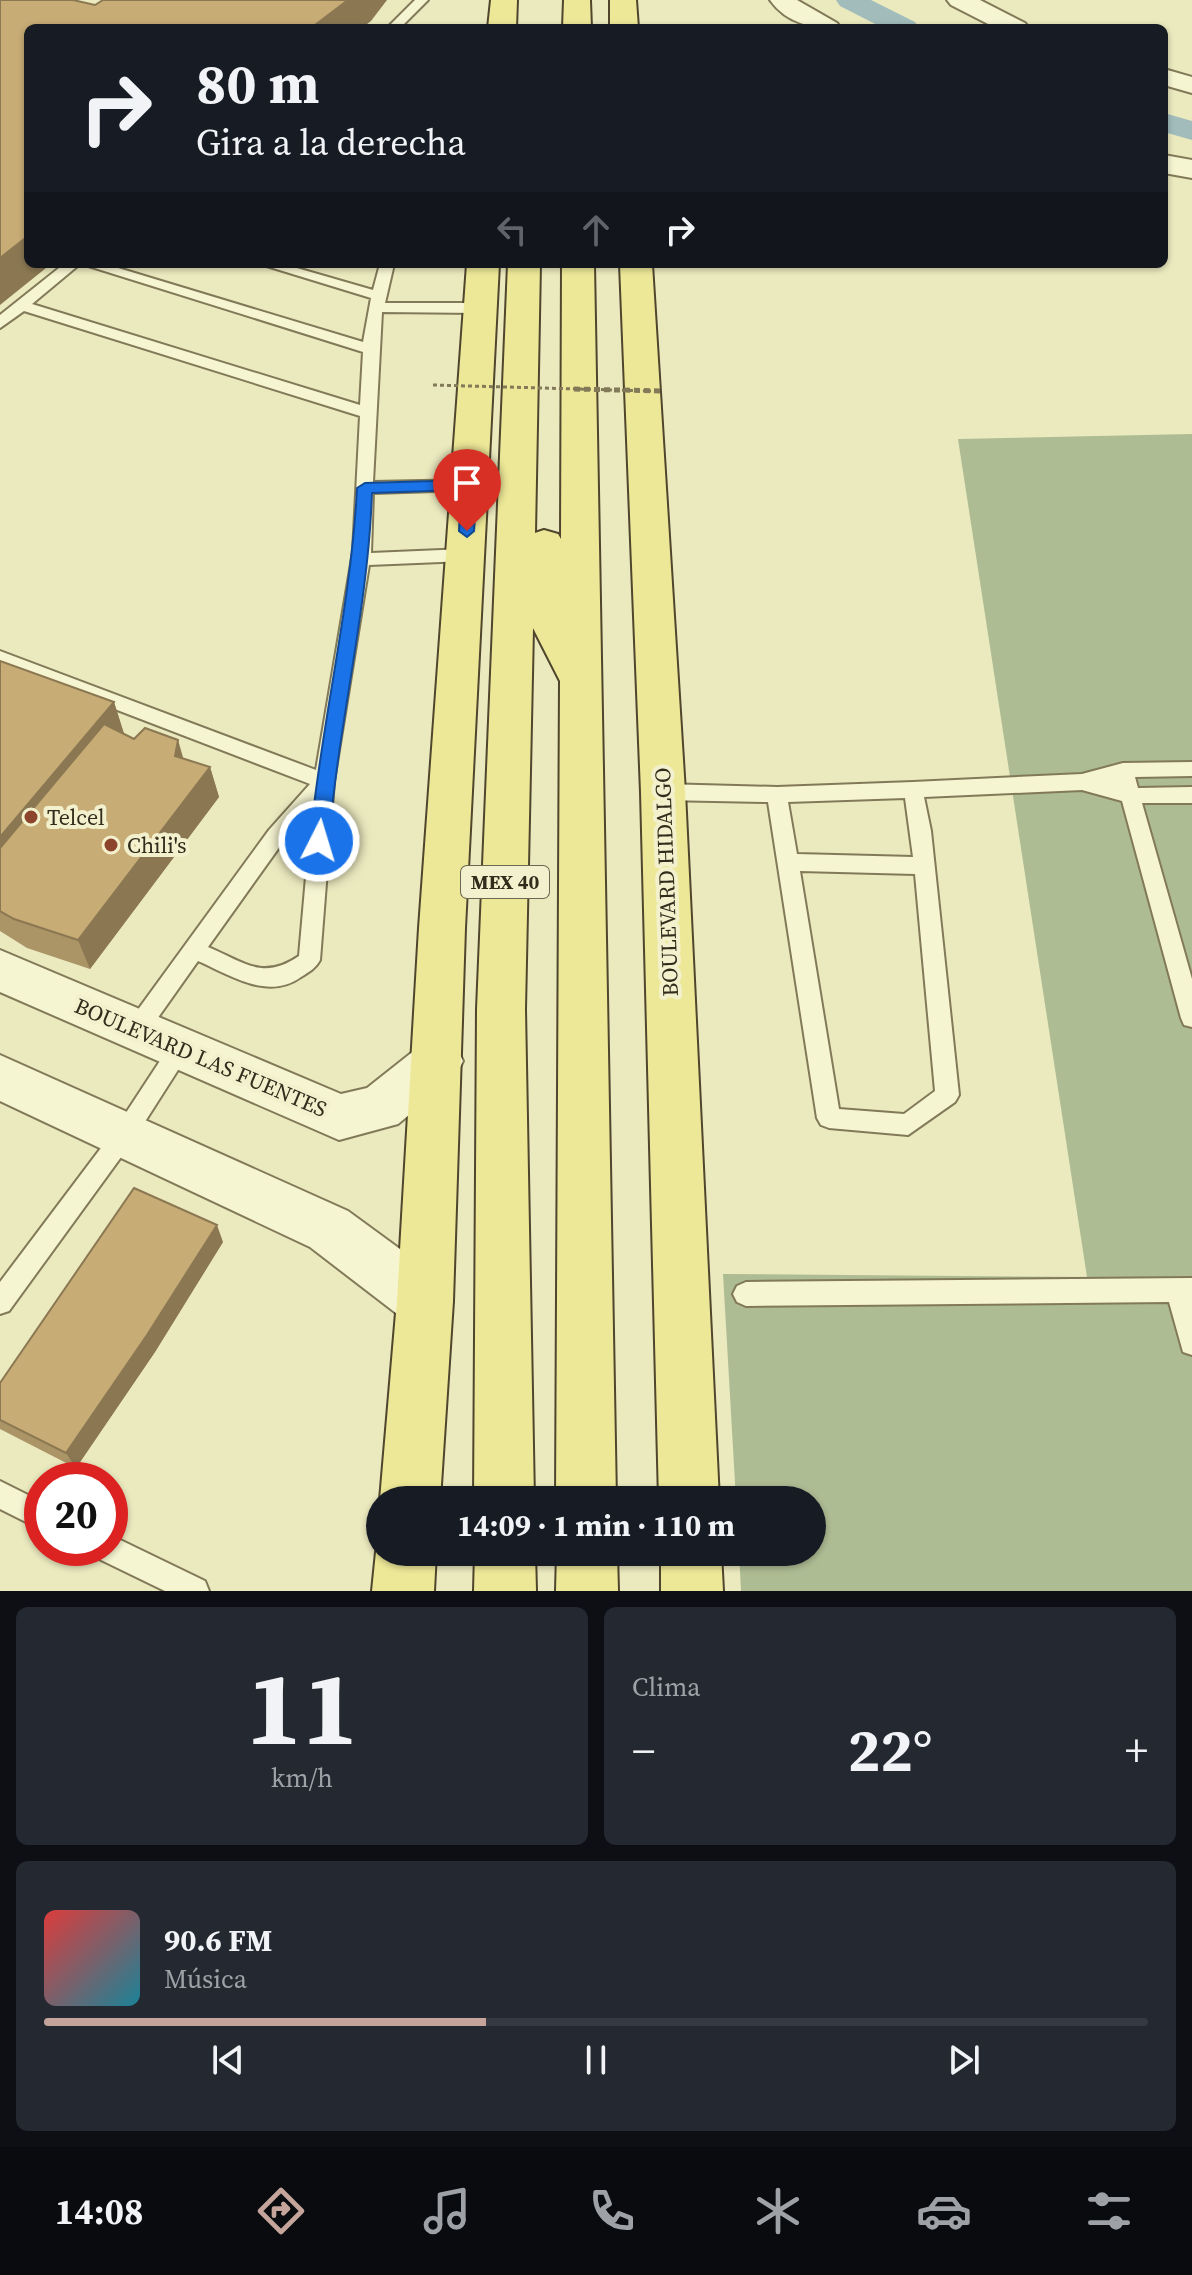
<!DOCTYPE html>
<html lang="es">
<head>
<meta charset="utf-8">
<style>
	:root { --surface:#171b24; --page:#242831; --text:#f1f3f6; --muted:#9ea1a6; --line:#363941; --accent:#c4a49b }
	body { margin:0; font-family:"Source Serif 4",serif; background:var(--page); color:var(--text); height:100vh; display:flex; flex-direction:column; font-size:30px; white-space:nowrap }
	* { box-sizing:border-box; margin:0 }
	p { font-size:26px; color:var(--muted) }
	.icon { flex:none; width:44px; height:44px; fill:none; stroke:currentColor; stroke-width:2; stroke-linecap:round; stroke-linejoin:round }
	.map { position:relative; height:1591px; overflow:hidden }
	.sheet { display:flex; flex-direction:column; gap:16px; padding:16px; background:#0d0f14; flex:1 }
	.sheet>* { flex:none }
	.hud { position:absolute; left:24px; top:24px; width:1144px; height:244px; border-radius:12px; box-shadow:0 2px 6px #0004; background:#171b24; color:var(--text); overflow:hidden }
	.speed { position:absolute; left:24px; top:1462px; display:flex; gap:16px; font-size:40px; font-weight:700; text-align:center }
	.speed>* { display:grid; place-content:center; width:104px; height:104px; border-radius:50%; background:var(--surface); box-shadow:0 2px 6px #0004; line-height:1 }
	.speed .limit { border:12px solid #d22; background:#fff; color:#111 }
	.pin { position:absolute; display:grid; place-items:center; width:68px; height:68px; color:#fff; margin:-82px -34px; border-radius:50% 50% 50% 0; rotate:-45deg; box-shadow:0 0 8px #0007 }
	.pin .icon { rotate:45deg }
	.me { position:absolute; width:88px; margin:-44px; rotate:5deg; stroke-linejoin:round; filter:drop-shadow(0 0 6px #0008) }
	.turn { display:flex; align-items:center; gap:28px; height:168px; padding:0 40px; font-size:36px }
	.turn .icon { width:104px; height:104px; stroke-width:2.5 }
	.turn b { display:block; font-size:56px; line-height:68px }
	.lanes { display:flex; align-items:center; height:76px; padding:0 40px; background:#0003; justify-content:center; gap:40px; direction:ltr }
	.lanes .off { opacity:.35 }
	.big { font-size:60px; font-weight:700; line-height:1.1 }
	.sheet .tile { flex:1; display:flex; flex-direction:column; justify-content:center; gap:12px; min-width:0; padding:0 28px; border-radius:12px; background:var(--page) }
	.sheet .dial { align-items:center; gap:0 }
	.dial b { font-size:104px; line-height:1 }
	.song { display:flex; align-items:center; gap:24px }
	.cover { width:96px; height:96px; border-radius:12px; background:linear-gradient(135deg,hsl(0 70% 55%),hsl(190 70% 35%)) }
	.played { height:8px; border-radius:4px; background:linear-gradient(90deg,var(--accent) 40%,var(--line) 40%) }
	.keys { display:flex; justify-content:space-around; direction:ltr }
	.heat { display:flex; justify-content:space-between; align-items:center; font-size:44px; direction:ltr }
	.sheet .tiles { flex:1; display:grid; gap:16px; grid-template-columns:1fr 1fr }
	.tile:last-child { grid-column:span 2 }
	.trip { position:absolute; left:366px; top:1486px; width:460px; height:80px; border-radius:40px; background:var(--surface); box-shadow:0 2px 6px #0004; font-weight:700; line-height:80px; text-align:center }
	.tabs { display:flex; height:128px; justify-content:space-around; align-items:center; background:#090b0e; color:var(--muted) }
	.tabs .icon { width:56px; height:56px }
	.tabs .active { color:var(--accent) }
	.tabs b { font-size:36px; color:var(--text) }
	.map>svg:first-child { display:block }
</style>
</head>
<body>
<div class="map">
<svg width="1192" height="1591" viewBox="0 0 1192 1591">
	<rect width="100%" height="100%" fill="#ebe9be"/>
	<path fill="#adbc93" d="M1192 434V1591H741L739 1552H812V1500H736L723 1274 1087 1277 958 439Z"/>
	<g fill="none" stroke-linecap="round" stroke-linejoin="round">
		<path fill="#a1bcbb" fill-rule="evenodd" d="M836 0H871L915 22 919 28H883L840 6Z
			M1164 113 1192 121V140L1164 132Z"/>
		<g stroke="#827958" stroke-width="4">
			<path id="service" d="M415 0H428L400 28H387Z
				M64 264H80L32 304 360 405 363 352 82 264H105L363 342 371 298 260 264H283L373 290 380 264H394L385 303H479L487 308 479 313 382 312 373 482 469 480 477 485 469 490 373 493 371 553 465 549 474 555 465 561 369 565 334 781 320 960C316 968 309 972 301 977 268 1001 230 975 198 961L145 1036 137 1039 129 1036 126 1029 129 1022 269 830 310 784 0 665V651L316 770 353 552 360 416 24 311 0 328V315ZM312 809 299 956C263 981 244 962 208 947L283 842Z
				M1192 762V776L1135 777 1138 788 1192 787V803H1142L1192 979V1027L1184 1025 1181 1018 1122 801 1082 790 924 797 931 831 959 1095 955 1102 908 1135 829 1128 821 1125 817 1118 768 802 663 800 656 797 653 792 656 787 663 784 777 787 913 782 1082 774 1123 763ZM905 798 913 857 797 854 788 802ZM800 871 915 874 935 1091 904 1114 839 1109Z
				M181 1038 189 1041 192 1048 132 1142 9 1311 0 1314V1282L116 1128 173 1041Z
				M1192 1278V1355L1183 1352 1169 1302 746 1306 737 1302 733 1294 737 1286 746 1282Z
				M0 1481 42 1502V1530L0 1509Z
				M110 1535 205 1581 209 1591H165L97 1558 93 1548H110Z"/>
		</g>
		<g stroke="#827958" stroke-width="4">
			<path id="minor" d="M770 0H797L837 23 841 28C813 28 788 25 770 0Z
				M947 0H980L1025 23 1029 28H996L951 5Z
				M1164 69 1192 77V93L1164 85Z
				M1164 155 1192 160V178L1164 173Z"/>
		</g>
		<g stroke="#827958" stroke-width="4">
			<path id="tertiary" d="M0 950 341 1094 367 1088 420 1046 438 1039 456 1046 463 1061 456 1076 398 1124 339 1140 0 992Z
				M0 1055 348 1211 445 1282 453 1301 445 1320 425 1327 405 1320 310 1247 0 1101Z"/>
		</g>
		<g stroke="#4f462d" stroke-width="4">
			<path id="primary" d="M491 0H517L516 28H488Z
				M564 0H590L591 28H563Z
				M610 0H636L638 28H610Z
				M467 264H499L465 928 453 1301 440 1500H380L397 1301 419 928Z
				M508 264H540L535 533 544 530 558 534 561 539 562 264H594L616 1500H556L560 681 533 628 525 1009 534 1500H474L477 1009Z
				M620 264H652L685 792 719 1500H659L641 792Z
				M380 1541V1552H436L434 1591H372L376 1552Z
				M475 1552H535L536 1591H474Z
				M557 1552H617L618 1591H556Z
				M661 1552H721L723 1591H661Z"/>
		</g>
		<use href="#service" fill="#f6f5d1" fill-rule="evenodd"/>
		<use href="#minor" fill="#f6f5d1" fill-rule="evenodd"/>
		<use href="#tertiary" fill="#f6f5d1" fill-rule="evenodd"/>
		<use href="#primary" fill="#ede897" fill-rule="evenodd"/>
		<path stroke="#827958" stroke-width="3" stroke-dasharray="4 3" stroke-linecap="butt" d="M433 385 651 391"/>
		<path stroke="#827958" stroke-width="5" stroke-dasharray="6 4" stroke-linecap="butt" d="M574 389 664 391"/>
	</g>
	<path fill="#ab9465" d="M0 661 114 702 124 734 184 758 210 767 219 797 90 969 27 948 0 931Z
		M223 1242 155 1352 76 1468 0 1429V1383Z"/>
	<path fill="#8b7853" d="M348 0H387L371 21 362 28H311Z
		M28 236V264H51L0 305V258Z
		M114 702 126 740 0 894V837Z
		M178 740 187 771 175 756Z
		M210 767 219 797 90 969 78 940Z
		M217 1225 223 1242 155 1352 76 1468 66 1453Z"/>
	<path fill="#c7ac76" stroke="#8b7853" stroke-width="2" d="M0 0H73L95 5 103 0H348L311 28H28V236L0 258Z
		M0 661 114 702 0 837Z
		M104 724 134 739 145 728 178 740 175 756 210 767 78 940 14 919 0 911V848Z
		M134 1188 217 1225 147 1335 66 1453 0 1420V1383Z"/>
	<path fill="#1a73e8" stroke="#114b97" stroke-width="2" d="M469 480 477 485 474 531 467 537 459 531 461 490 372 493C368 610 338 724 329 841L326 846H313L310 841C321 723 351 607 357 488L365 483Z"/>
	<g fill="#8d442c" stroke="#f3f1cd" stroke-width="3">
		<circle cx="31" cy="817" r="8"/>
		<circle cx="111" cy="845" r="8"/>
	</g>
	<g text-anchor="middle" stroke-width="8" stroke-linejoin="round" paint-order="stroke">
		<rect fill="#f3f1cd" stroke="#6c6751" stroke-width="2" x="461" y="866" width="88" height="32" rx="6"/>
		<g font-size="20" font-weight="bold" fill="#322c1c">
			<text x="505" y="889">MEX 40</text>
		</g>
		<g font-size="22" fill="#322c1c" stroke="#f3f1cd" text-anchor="start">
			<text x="47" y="825">Telcel</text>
			<text x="127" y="853">Chili's</text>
		</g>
		<g font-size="22" fill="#322c1c" stroke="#f3f1cd">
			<text transform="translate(666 882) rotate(-92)" y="8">BOULEVARD HIDALGO</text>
			<text transform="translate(201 1057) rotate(23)" y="8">BOULEVARD LAS FUENTES</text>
		</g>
	</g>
</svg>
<div class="speed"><div class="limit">20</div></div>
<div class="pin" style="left:467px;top:531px;background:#d93025"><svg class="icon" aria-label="arrive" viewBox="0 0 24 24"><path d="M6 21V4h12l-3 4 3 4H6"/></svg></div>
<svg class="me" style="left:319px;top:841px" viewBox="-20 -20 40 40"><circle r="17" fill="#1a73e8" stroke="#fff" stroke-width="3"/><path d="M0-11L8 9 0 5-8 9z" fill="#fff"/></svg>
<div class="trip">14:09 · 1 min · 110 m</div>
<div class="hud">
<div class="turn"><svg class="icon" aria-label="right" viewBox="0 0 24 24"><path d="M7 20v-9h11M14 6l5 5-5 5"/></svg><div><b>80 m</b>Gira a la derecha</div></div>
<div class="lanes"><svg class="icon off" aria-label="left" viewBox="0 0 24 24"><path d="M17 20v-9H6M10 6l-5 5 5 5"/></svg><svg class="icon off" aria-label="ahead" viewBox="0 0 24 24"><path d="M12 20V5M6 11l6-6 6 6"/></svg><svg class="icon" aria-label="right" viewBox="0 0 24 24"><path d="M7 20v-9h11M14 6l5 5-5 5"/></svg></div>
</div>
</div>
<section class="sheet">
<div class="tiles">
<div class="tile dial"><b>11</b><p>km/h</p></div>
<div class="tile"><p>Clima</p>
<div class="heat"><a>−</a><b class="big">22°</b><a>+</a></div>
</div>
<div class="tile">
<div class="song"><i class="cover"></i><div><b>90.6 FM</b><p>Música</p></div></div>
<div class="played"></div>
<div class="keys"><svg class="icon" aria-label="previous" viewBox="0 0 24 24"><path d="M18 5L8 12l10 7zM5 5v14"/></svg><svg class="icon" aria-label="pause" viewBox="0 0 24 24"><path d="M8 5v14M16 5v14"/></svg><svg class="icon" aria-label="next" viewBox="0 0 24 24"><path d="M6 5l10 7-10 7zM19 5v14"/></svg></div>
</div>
</div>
</section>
<nav class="tabs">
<b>14:08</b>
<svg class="icon active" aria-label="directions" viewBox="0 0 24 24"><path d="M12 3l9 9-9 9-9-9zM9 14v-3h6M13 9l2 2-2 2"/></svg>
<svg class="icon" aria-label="music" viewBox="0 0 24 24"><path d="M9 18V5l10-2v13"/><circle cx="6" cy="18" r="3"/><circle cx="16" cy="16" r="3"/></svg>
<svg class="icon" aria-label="phone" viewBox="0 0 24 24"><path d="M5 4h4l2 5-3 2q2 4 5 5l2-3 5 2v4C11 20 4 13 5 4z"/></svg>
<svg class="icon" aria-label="climate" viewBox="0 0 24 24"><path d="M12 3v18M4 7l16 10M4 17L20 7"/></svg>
<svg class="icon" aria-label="car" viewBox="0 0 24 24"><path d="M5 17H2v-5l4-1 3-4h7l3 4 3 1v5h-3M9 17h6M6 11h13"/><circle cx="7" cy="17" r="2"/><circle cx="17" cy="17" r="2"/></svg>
<svg class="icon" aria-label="filters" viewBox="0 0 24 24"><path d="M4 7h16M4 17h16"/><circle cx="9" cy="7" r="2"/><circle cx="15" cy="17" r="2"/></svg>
</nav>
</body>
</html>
